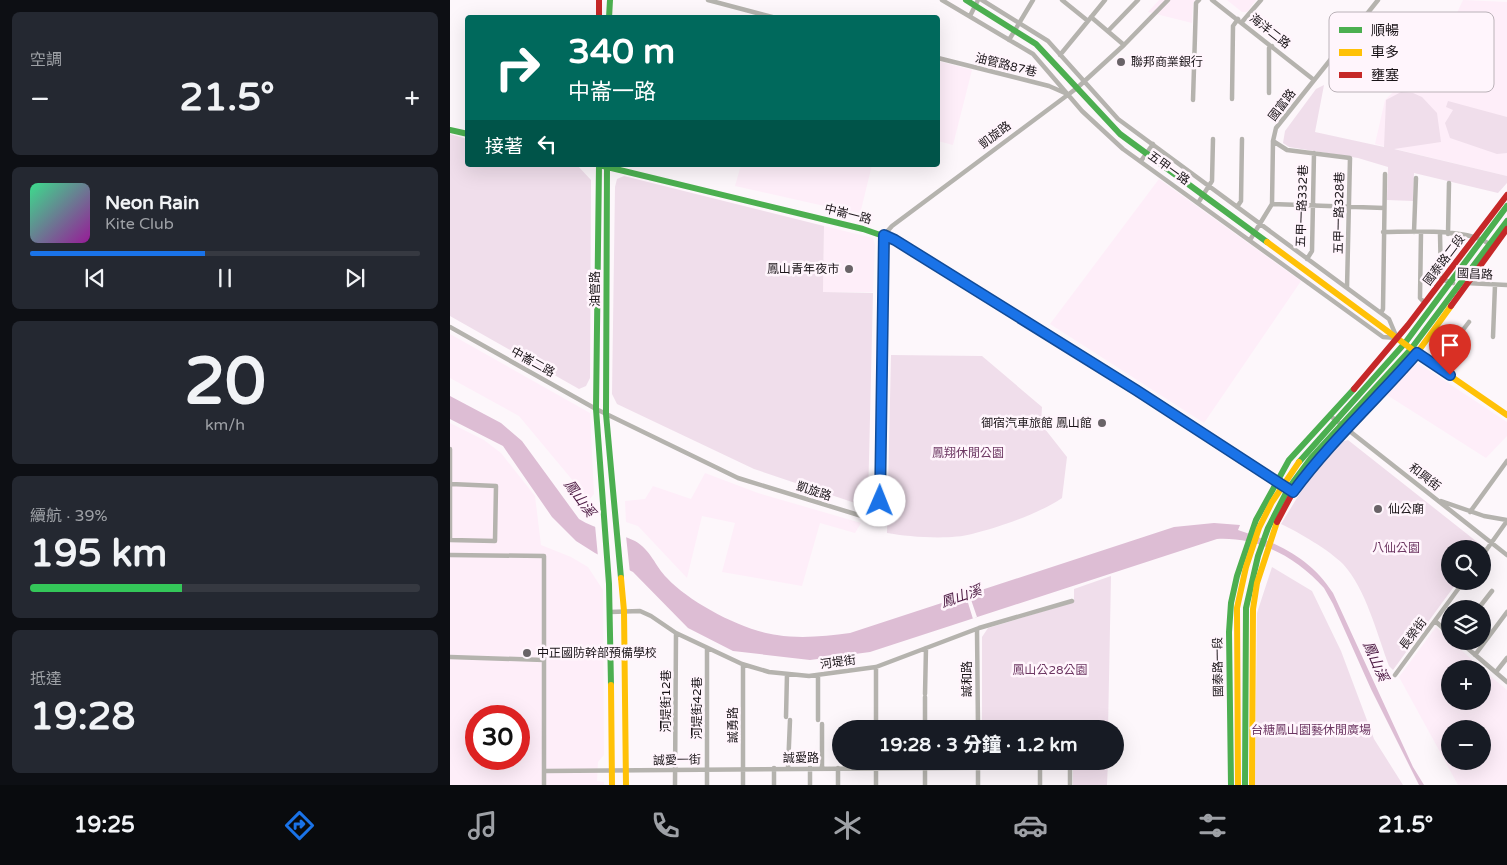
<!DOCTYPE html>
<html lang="zh-TW">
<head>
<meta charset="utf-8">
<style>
	:root { --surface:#171b24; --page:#242831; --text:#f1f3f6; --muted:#9ea1a6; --line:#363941; --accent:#1a73e8 }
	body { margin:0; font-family:"Varela Round","Noto Sans TC",sans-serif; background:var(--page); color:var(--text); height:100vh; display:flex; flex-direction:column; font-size:19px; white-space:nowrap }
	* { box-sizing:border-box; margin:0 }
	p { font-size:16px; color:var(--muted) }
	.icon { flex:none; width:28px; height:28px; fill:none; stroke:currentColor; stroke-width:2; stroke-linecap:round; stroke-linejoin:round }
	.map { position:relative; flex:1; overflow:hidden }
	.side { display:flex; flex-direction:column; gap:12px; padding:12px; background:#0d0f14; width:450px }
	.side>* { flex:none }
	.banner { position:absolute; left:15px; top:15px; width:475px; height:152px; border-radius:5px; box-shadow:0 5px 20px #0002; background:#00695c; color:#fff; overflow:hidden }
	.tools { position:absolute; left:991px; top:540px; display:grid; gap:10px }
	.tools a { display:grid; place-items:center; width:50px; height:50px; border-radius:50%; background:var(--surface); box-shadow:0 5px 20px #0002; font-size:25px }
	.speed { position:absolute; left:15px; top:705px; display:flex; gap:10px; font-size:25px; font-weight:700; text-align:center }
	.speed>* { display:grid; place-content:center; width:65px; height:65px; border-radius:50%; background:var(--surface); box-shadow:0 5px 20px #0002; line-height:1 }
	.speed .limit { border:8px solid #d22; background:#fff; color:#111 }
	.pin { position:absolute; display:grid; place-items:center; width:42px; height:42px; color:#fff; margin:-51px -21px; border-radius:50% 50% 50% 0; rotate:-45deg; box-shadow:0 0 5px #0007 }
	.pin .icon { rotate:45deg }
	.me { position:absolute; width:55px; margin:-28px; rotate:1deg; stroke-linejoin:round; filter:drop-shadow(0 0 4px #0008) }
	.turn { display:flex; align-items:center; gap:18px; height:105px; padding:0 20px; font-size:22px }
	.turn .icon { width:65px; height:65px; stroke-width:2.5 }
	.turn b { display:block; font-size:35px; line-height:42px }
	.then { display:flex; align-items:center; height:48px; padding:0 20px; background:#0003; gap:10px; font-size:19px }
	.big { font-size:38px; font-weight:800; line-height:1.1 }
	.side .card { flex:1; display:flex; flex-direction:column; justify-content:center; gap:8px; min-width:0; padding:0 18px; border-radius:8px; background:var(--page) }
	.side .dial { align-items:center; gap:0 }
	.dial b { font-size:65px; line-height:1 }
	.song { display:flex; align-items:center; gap:15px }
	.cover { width:60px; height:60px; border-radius:8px; background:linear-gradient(135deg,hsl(150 70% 55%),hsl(300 70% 35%)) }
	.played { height:5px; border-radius:2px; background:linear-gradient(90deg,var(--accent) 45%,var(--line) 45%) }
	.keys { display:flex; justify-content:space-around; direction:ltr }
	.heat { display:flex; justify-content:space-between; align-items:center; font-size:28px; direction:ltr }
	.charge { height:8px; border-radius:4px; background:linear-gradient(90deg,#34c759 39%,var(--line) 0) }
	.trip { position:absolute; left:382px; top:720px; width:292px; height:50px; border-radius:25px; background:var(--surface); box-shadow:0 5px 20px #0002; font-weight:800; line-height:50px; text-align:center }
	.menu { display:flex; height:80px; justify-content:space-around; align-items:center; background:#090b0e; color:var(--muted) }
	.menu .icon { width:35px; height:35px }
	.menu .active { color:var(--accent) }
	.menu b { font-size:22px; color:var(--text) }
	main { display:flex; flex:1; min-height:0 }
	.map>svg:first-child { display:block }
</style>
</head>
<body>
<main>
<section class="side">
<div class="card"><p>空調</p>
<div class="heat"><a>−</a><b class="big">21.5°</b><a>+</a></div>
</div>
<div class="card">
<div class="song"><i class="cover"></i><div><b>Neon Rain</b><p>Kite Club</p></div></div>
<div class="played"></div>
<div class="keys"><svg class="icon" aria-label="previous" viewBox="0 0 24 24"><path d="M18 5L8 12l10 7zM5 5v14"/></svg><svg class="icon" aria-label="pause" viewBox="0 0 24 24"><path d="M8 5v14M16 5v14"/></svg><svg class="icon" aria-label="next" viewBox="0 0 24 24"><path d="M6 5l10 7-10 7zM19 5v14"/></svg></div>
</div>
<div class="card dial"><b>20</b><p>km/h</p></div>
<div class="card"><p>續航 · 39%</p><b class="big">195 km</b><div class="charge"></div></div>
<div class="card"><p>抵達</p><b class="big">19:28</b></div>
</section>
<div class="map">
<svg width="1057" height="785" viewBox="0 0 1057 785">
	<rect width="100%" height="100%" fill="#fdf7fb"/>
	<path fill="#feeef9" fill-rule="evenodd" d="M709 0H745L743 3 742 23 698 12Z
		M777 0H806L797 12H792Z
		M1013 0 1057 2V176L925 144 935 100 946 89 986 88 997 34Z
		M488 61 522 70 503 145 488 141Z
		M291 165H422L410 214 285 186Z
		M709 179 851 281 754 423 600 324Z
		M374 226 423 238 425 245 423 292H373Z
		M0 334 140 413 144 494 139 500 69 416 0 378Z
		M968 363 1057 422V436L1036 458 937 395 962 366Z
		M0 423 34 440 51 453 85 496 91 545 121 557 138 567 153 590 154 755 148 762 147 781 154 782V785H0ZM26 716H69V759H26Z
		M255 473 308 493 411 523 405 533 370 523 352 586 272 572 285 523 252 516 237 578 188 526 176 522 175 501 195 499 203 486 241 499Z
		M986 627 1032 669H1000V701H1032V669L1057 690V785H1008L949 677ZM1000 729H1032V761H1000Z"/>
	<path fill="#f0deeb" d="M874 85 865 132 934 147 936 100 951 92 963 93 972 97 987 113 991 142 944 149 1057 176V183L1048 193 964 173 963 201 937 200 938 167 908 158 839 147 833 143 835 131 866 89Z
		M998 101 1057 117V153L1047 154 1000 138 995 123 1003 110 996 107Z
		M0 134 17 139 18 165H127L141 180 140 378 136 386 129 389 0 316Z
		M174 176 374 226 373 292 423 293 418 500 416 504H408L304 469 167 404 162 394 165 187 167 179Z
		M441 355 532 356 592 407 591 424 617 457 612 498C588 514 550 527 522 534 500 540 459 537 437 533Z
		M898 440 1031 545V549H1000V581H1008L943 670 939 666C927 634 916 589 893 564 879 550 850 533 831 524L855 485 891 442Z
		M822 567 862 591 891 651 924 739 953 785H805L807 613Z
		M661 576 658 729H532V637L538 628 624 602V589Z
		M623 761H658L657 785H623Z"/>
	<path fill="#ddbdd4" d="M0 396 51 423 72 441 129 519C146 530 167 532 185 541 201 550 205 566 217 578 240 603 294 631 327 635 352 639 376 636 400 633L724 527 764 523 790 525 788 530C827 543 860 557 883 593L963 767 974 785H969L921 689 883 604 874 588C846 557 809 537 767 539L420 652 360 660 283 651 238 628 183 572 145 553 126 541 102 517 53 446 0 419Z"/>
	<path fill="#fdf7fb" d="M145 525 176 536 180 573 148 557Z
		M518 591 527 617 523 619 515 593Z"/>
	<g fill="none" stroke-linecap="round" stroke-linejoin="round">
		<path stroke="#b5b3ae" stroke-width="4.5" d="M258 0 326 18
			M492 0 583 54 632 111 673 149 933 337 947 338 939 319 668 119 598 41 532 0
			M612 0 638 21 655 0
			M762 0 864 80
			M520 16 528 0
			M641 17 674 45
			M792 22 811 0
			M658 31 688 0
			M559 40 583 0
			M610 55 638 21
			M488 58 599 86 615 93
			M819 93V48L822 46
			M782 99 783 26 788 19
			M743 100 746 3 749 0
			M823 141 837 150 900 158 897 288
			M691 161 703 144
			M748 203 762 181 763 139
			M822 204 934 208
			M787 207 791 201 792 139
			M933 232C961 232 1017 228 1039 244
			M964 232 966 178
			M971 233 970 298 975 303
			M990 234 991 279 1003 283
			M998 234 999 183
			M800 240 822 204 823 141 826 128 928 0
			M857 259 862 251 864 153
			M1016 283 1057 285
			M931 313 933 309 935 174
			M0 327 146 409 288 478 415 517 427 508 430 501 434 235 442 226 627 88 674 45 718 0
			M1043 337 1045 285
			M986 365 1019 322
			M883 418 1057 555
			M0 449V539
			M991 501 1034 516 1057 520
			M1020 512 1057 461
			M0 540 45 541 46 486 1 484
			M0 555 94 556V785
			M1032 556 1057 521
			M1028 609 1042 591
			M160 612 190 611 201 616 226 633 292 664 319 672 359 676 426 667 529 628 622 601
			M985 621 1000 634
			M527 629 528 729
			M1009 641 1057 682
			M1025 655 1057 612
			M0 657 94 660
			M1046 672 1057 658
			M945 675 1014 581
			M475 694 476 648
			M336 717 337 674
			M368 720V675
			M426 729V667
			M475 729V697
			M426 761V785
			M475 761V785
			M528 761V785
			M590 767V785
			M324 768V785
			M338 768 340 720
			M360 768V785
			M372 768V724
			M388 768V785
			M95 771 620 767V785
			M225 785 226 633
			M257 785V648
			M293 785V665"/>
		<path stroke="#4caf50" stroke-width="6" d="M516 0 586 44 670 134 817 242
			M159 18 160 0
			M0 130 18 134
			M149 165 413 229 445 240 586 328
			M149 165 146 409 159 584 161 685
			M157 165 156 414 171 578
			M766 442 843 492
			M849 462 955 343 1057 206
			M781 785 779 632 781 603 787 576 806 520 839 460 904 389
			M795 785 796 608 808 556 818 528 838 489 861 458 961 349 1057 221"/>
		<path stroke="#ffc107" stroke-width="6" d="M817 242 967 353 1057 415
			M903 423 967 353 1001 306
			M171 578 174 611 176 785
			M161 685 162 785
			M788 785 787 608 796 567 809 528 822 502 849 462
			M802 785 803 609 807 583 827 522"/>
		<path stroke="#c62828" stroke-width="6" d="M149 0V18
			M1001 306 1057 229
			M586 328 766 442
			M904 389 958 325 1057 195
			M827 522 843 492 878 448 903 423"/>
	</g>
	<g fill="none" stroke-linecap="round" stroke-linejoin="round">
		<g stroke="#114b97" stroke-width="12">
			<path id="route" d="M430 501 434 235 445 240 686 390 843 492C880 442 926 400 967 353L1000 375"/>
		</g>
		<use href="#route" stroke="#1a73e8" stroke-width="9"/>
	</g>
	<g fill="#696367" stroke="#fff5fc" stroke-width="2">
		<circle cx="671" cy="62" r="5"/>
		<circle cx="399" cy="269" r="5"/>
		<circle cx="652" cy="423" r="5"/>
		<circle cx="928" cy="509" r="5"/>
		<circle cx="77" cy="653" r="5"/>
	</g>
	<g text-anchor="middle" stroke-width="5" stroke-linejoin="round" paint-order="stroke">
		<g font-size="12" fill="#1a1418" stroke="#fff5fc">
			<text transform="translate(820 31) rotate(38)" y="4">海洋二路</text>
			<text transform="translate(556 65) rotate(14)" y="4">油管路87巷</text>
			<text transform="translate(832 105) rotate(-53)" y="4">國富路</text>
			<text transform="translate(545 135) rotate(-37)" y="4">凱旋路</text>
			<text transform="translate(719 168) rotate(36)" y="4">五甲一路</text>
			<text transform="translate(852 206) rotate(-88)" y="4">五甲一路332巷</text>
			<text transform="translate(889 213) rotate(-89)" y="4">五甲一路328巷</text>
			<text transform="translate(398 214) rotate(14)" y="4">中崙一路</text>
			<text transform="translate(994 260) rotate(-53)" y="4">國泰路二段</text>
			<text transform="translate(1025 274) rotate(3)" y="4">國昌路</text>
			<text transform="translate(145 289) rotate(-90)" y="4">油管路</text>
			<text transform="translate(83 362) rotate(29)" y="4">中崙二路</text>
			<text transform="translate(975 477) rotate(38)" y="4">和興街</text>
			<text transform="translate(364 491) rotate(18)" y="4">凱旋路</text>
			<text transform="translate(963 634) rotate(-53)" y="4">長榮街</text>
			<text transform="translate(388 662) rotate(-8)" y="4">河堤街</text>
			<text transform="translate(768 667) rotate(-91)" y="4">國泰路一段</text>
			<text transform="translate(517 679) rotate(-90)" y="4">誠和路</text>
			<text transform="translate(216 701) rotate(-90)" y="4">河堤街12巷</text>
			<text transform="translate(247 708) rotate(-90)" y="4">河堤街42巷</text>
			<text transform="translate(283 725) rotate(-90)" y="4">誠勇路</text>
			<text x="351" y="762">誠愛路</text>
			<text transform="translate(227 760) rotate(-1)" y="4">誠愛一街</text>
		</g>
		<g font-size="12" fill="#1a1418" stroke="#fff5fc" text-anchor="start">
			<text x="681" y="66">聯邦商業銀行</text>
			<text x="389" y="273" text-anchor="end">鳳山青年夜市</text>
			<text x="642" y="427" text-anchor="end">御宿汽車旅館 鳳山館</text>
			<text x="938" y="513">仙公廟</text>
			<text x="87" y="657">中正國防幹部預備學校</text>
		</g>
		<g font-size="12" fill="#6c3661" stroke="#fff5fc">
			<text x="518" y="457">鳳翔休閒公園</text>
			<text x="946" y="552">八仙公園</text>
			<text x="600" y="674">鳳山公28公園</text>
			<text x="861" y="734">台糖鳳山園藝休閒廣場</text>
		</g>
		<g font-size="14" font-style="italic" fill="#4c1942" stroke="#fff5fc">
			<text transform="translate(130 498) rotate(54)" y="5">鳳山溪</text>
			<text transform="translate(511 596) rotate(-19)" y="5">鳳山溪</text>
			<text transform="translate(926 661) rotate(66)" y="5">鳳山溪</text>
		</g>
	</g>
	<rect x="879" y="12" width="165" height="80" rx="8" fill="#fff5fc" stroke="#bab2b8" stroke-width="1"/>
	<rect x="889" y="27" width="23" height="6" fill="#4caf50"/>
	<rect x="889" y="49" width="23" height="7" fill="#ffc107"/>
	<rect x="889" y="72" width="23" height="6" fill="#c62828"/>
	<g font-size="14" fill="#1a1418">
		<text x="921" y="35">順暢</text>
		<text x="921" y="57">車多</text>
		<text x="921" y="80">壅塞</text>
	</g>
</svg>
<div class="tools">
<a><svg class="icon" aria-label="search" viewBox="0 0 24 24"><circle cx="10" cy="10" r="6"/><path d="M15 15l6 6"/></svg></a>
<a><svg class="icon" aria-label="layers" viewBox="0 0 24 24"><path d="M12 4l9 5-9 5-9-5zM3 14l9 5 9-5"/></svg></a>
<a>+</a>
<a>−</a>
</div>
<div class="speed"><div class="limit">30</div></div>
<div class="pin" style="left:1000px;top:375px;background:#d93025"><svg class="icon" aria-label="arrive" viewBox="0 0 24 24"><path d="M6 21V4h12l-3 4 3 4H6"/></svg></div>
<svg class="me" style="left:430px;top:501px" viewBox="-20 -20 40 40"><circle r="19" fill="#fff"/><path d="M0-13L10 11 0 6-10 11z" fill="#1a73e8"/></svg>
<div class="trip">19:28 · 3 分鐘 · 1.2 km</div>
<div class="banner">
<div class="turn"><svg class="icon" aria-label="right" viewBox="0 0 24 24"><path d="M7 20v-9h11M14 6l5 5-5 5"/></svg><div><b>340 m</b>中崙一路</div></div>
<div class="then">接著<svg class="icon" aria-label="left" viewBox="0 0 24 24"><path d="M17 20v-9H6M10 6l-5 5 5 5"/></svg></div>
</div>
</div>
</main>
<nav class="menu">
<b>19:25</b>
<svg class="icon active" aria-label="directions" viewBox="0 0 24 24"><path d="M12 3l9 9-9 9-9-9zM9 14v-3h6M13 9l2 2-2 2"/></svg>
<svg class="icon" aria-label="music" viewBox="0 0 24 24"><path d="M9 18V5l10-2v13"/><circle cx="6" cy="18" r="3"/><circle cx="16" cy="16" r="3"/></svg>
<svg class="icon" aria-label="phone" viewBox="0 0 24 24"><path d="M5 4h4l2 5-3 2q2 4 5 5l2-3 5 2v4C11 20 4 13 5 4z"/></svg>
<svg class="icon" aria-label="climate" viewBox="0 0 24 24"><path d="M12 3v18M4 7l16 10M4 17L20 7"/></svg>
<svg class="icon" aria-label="car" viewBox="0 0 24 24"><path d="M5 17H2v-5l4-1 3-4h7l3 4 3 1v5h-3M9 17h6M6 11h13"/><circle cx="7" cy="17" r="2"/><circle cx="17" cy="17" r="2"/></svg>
<svg class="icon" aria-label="filters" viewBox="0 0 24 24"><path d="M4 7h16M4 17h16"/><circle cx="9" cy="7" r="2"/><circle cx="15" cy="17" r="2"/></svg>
<b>21.5°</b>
</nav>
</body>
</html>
